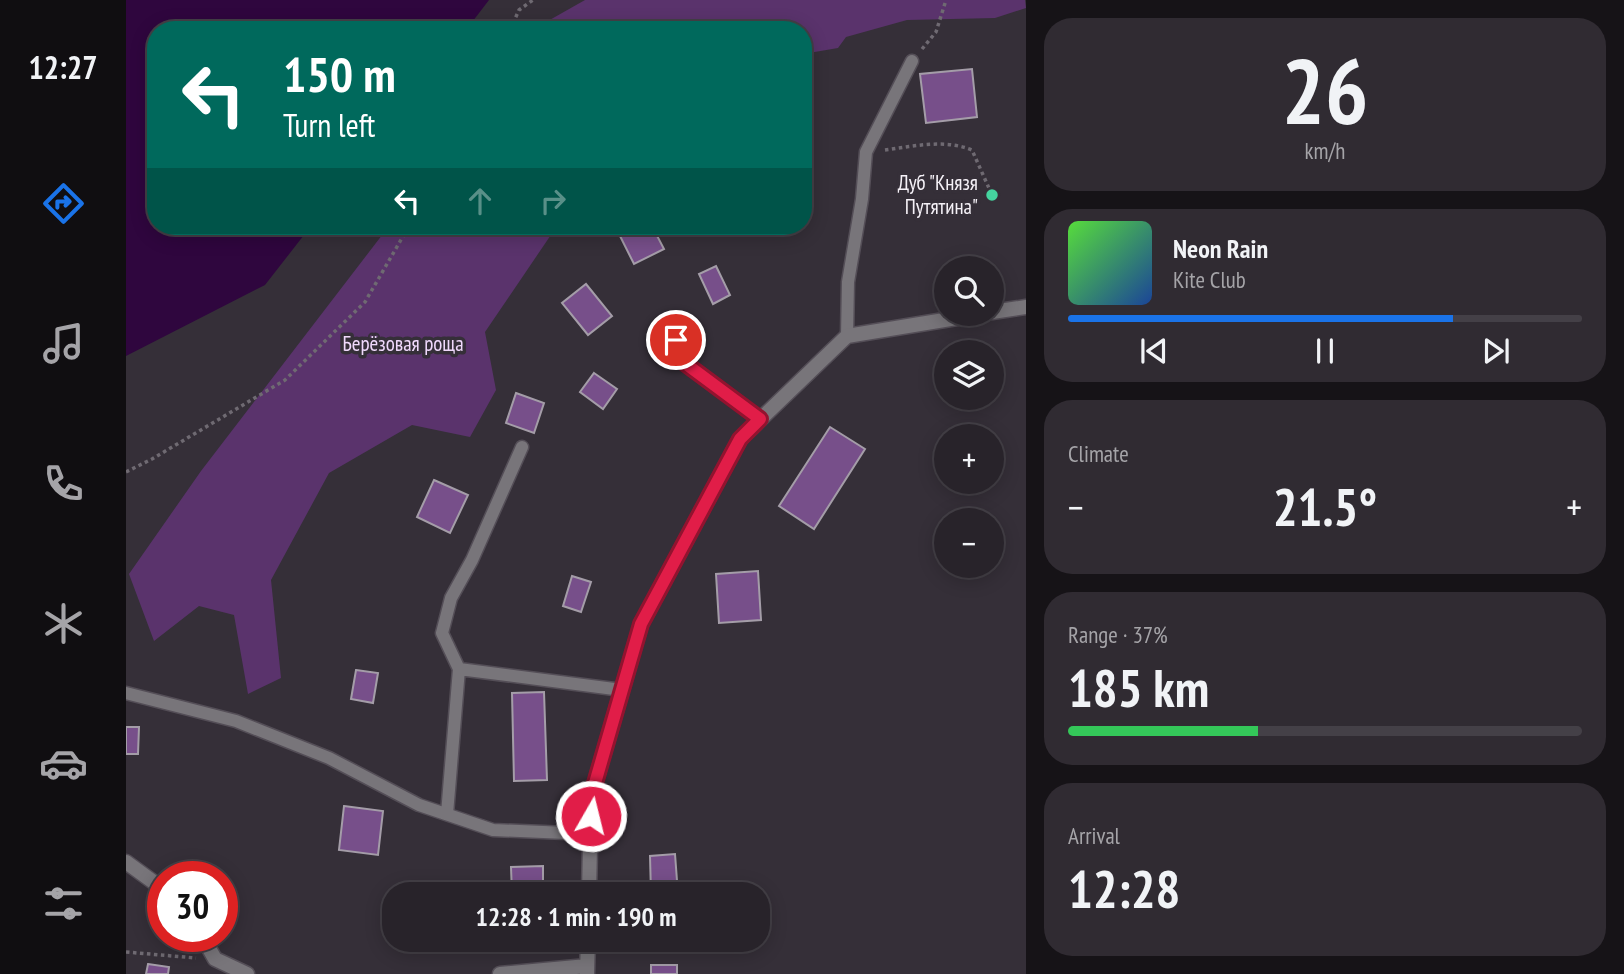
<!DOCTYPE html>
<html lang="en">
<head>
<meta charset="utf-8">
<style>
	:root { --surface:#28232a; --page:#302b32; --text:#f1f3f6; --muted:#a5a4a8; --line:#444047; --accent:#1a73e8 }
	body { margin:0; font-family:"PT Sans Narrow",sans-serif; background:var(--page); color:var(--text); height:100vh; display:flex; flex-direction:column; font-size:26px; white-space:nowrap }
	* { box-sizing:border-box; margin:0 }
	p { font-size:23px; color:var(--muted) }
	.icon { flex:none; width:38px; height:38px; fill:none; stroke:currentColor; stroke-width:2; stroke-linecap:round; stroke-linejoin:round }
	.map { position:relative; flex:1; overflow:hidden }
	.panel { display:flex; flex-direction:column; gap:18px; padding:18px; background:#161317; width:598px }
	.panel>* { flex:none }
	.banner { position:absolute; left:21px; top:21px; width:665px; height:214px; border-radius:28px; box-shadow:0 4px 18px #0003,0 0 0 2px var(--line); background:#00695c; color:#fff; overflow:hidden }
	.buttons { position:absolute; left:808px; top:256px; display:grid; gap:14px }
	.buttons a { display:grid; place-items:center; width:70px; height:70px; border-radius:50%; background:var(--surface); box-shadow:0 4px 18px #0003,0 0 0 2px var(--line); font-size:35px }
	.speed { position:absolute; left:21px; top:861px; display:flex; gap:14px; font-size:35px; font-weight:700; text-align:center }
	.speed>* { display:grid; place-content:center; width:91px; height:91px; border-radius:50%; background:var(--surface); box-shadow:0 4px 18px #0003,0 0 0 2px var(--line); line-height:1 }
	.speed .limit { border:10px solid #d22; background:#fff; color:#111 }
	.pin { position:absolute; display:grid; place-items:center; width:60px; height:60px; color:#fff; margin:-30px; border:4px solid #fff; border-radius:50%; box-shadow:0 2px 7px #0007 }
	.me { position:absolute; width:77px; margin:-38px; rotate:8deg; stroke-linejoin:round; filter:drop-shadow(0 0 5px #0008) }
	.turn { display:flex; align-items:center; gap:24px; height:147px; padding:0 21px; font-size:32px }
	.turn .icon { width:91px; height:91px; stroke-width:2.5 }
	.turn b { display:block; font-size:49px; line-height:60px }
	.lanes { display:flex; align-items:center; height:66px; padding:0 21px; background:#0003; justify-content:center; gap:35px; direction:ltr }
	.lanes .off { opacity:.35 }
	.big { font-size:52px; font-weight:600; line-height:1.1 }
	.panel .widget { flex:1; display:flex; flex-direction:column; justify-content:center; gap:10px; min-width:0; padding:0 24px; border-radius:28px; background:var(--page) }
	.panel .dial { align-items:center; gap:0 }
	.dial b { font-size:91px; line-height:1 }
	.song { display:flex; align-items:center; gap:21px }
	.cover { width:84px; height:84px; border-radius:10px; background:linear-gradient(135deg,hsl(110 70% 55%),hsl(220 70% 35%)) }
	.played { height:7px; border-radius:4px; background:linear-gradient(90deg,var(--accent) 75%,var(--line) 75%) }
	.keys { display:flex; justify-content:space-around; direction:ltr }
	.heat { display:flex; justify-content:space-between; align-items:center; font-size:38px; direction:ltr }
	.charge { height:10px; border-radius:5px; background:linear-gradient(90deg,#34c759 37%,var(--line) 0) }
	.trip { position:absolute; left:256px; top:882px; width:388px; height:70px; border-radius:28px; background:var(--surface); box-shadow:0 4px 18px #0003,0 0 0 2px var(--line); font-weight:600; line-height:70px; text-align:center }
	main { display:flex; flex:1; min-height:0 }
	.dock { display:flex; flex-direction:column; width:126px; justify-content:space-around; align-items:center; background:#100e11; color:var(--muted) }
	.dock .icon { width:49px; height:49px }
	.dock .current { color:var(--accent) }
	.dock b { font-size:32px; color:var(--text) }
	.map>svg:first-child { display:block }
</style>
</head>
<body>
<main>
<nav class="dock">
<b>12:27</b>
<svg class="icon current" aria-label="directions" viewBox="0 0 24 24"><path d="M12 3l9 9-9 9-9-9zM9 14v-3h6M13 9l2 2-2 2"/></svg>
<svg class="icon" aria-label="music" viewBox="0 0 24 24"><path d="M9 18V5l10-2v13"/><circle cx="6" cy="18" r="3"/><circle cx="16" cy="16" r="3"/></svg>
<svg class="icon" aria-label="phone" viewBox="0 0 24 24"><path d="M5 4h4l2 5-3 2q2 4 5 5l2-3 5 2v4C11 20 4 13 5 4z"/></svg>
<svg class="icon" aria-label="climate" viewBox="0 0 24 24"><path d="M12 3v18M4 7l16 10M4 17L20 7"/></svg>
<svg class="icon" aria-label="car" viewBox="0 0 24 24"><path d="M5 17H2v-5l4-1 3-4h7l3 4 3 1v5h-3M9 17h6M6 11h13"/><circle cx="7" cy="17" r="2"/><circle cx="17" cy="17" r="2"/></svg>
<svg class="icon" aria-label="filters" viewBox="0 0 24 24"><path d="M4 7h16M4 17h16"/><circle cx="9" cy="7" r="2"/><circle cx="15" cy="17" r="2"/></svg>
</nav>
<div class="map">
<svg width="900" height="974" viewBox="0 0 900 974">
	<rect width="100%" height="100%" fill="#352f38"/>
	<path fill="#5a336c" d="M459 0H899L900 8 869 18 781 20 720 37 712 48 677 54V30H406Z
		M263 226H431L359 332 370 390 344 437 286 425 203 473 145 580 155 678 122 694 108 615 73 606 28 641 3 574 75 471Z"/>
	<path fill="#2f063e" d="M0 0H363L340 30H30V226H185L139 285 0 356Z"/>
	<path fill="#774f8a" stroke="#a49da8" stroke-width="2" d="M846 69 851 117 800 123 794 74Z
		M489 226H526L538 249 508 264Z
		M590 266 604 295 587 304 573 274Z
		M460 284 486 316 462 335 436 303Z
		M468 373 491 389 477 409 454 392Z
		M390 393 418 403 408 433 380 423Z
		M704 427 739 449 688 529 653 506Z
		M308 480 342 495 324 533 291 517Z
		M632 571 635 620 593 623 590 574Z
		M446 576 465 582 455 612 437 606Z
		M230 670 252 673 247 703 225 699Z
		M418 692 421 780 388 781 386 693Z
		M0 727H13L12 754H0Z
		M218 806 257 811 252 855 213 850Z
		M549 854 552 894H525L524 856Z
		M417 866V894H386L385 867Z
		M22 964 43 967 42 974H20Z
		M525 965H551V974H525Z"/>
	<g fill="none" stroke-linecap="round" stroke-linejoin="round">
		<g stroke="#544e57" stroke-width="15">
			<path id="service" d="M721 336 722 282 736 199 740 152 786 61
				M550 340 560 364
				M536 357 560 364 634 419
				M396 447 346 560 325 598 316 633 333 669 496 690
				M0 693 110 721 203 758 293 805 367 830 464 834
				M321 814 333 669"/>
		</g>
		<g stroke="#544e57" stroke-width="17">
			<path id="minor" d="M866 312 900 307
				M0 862 37 889
				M463 894 465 797 515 624 614 439 721 336 861 313
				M76 936 89 959 121 974
				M461 973 462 940
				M374 974 461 966"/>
		</g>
		<path stroke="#6f6a72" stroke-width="3.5" stroke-dasharray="3.5 3.5" stroke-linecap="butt" d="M384 30 393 10 407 0
			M796 49 810 32 820 0
			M759 150C788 146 819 139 846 150L866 195
			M0 472 26 459 159 380 239 302 283 226
			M0 952 70 958"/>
		<use href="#service" stroke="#78757a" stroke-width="12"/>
		<use href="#minor" stroke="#78757a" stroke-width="14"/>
	</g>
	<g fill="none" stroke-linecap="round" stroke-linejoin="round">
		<g stroke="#92132f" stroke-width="18">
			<path id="route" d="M465 816V797L515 624 614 439 634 419 560 364 550 340"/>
		</g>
		<use href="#route" stroke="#e11d48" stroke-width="12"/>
	</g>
	<circle fill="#45d49f" stroke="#352f38" stroke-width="2.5" cx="866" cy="195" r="7"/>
	<g text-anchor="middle" stroke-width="7" stroke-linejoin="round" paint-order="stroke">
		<g font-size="21" fill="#f5f1f7" stroke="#352f38" text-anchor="end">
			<text x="852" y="190">Дуб "Князя<tspan x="852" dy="24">Путятина"</tspan></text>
		</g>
		<g font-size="21" fill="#f0d9fc" stroke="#352f38">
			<text x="277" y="351">Берёзовая роща</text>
		</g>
	</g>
</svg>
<div class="buttons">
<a><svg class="icon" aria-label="search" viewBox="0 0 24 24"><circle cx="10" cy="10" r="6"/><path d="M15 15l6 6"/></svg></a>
<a><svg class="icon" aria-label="layers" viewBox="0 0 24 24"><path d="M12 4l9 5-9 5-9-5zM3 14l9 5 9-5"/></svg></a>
<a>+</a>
<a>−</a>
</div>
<div class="speed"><div class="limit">30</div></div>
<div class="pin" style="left:550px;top:340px;background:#d93025"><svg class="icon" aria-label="arrive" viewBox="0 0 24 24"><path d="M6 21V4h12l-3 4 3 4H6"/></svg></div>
<svg class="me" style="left:465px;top:816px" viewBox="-20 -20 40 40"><circle r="17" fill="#e11d48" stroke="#fff" stroke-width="3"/><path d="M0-11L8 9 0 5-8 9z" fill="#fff"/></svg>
<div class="trip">12:28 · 1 min · 190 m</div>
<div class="banner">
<div class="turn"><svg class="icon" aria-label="left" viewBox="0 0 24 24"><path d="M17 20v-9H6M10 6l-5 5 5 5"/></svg><div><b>150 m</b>Turn left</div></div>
<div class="lanes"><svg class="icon" aria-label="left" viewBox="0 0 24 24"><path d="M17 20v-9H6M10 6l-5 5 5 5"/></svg><svg class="icon off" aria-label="ahead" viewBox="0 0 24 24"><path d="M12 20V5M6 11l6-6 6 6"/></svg><svg class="icon off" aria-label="right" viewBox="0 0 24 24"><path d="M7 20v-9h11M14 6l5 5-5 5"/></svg></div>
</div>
</div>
<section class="panel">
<div class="widget dial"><b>26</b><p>km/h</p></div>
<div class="widget">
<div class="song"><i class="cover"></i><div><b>Neon Rain</b><p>Kite Club</p></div></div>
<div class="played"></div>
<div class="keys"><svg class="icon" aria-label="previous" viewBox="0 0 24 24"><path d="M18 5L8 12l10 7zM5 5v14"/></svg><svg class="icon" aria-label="pause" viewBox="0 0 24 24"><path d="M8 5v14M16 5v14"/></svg><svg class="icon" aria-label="next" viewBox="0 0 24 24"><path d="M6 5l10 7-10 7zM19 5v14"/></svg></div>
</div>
<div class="widget"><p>Climate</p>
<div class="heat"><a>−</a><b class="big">21.5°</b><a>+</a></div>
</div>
<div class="widget"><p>Range · 37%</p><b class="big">185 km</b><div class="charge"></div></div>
<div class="widget"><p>Arrival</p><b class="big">12:28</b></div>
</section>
</main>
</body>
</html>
